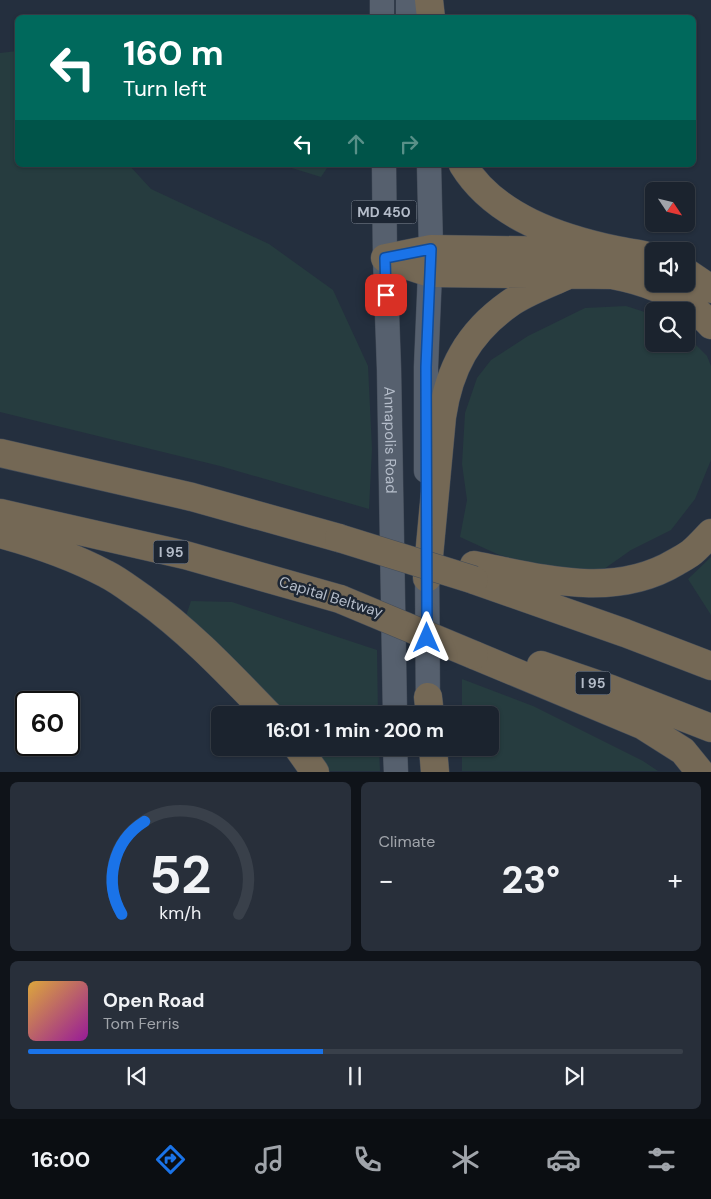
<!DOCTYPE html>
<html lang="en">
<head>
<meta charset="utf-8">
<style>
	:root { --surface:#1b232e; --page:#282f3a; --text:#f1f3f6; --muted:#a0a4aa; --line:#39404a; --accent:#1a73e8 }
	body { margin:0; font-family:"DM Sans",sans-serif; background:var(--page); color:var(--text); height:100vh; display:flex; flex-direction:column; font-size:19px; white-space:nowrap }
	* { box-sizing:border-box; margin:0 }
	p { font-size:16px; color:var(--muted) }
	.icon { flex:none; width:28px; height:28px; fill:none; stroke:currentColor; stroke-width:2; stroke-linecap:round; stroke-linejoin:round }
	.map { position:relative; height:772px; overflow:hidden }
	.side { display:flex; flex-direction:column; gap:10px; padding:10px; background:#0f1319; flex:1 }
	.side>* { flex:none }
	.top-card { position:absolute; left:15px; top:15px; width:681px; height:152px; border-radius:8px; box-shadow:0 1px 4px #0004,0 0 0 1px var(--line); background:#00695c; color:#fff; overflow:hidden }
	.needle { width:32px; rotate:125deg }
	.controls { position:absolute; left:645px; top:182px; display:grid; gap:10px }
	.controls a { display:grid; place-items:center; width:50px; height:50px; border-radius:8px; background:var(--surface); box-shadow:0 1px 4px #0004,0 0 0 1px var(--line); font-size:25px }
	.speed { position:absolute; left:15px; top:691px; display:flex; gap:10px; font-size:25px; font-weight:700; text-align:center }
	.speed>* { display:grid; place-content:center; width:65px; height:65px; border-radius:50%; background:var(--surface); box-shadow:0 1px 4px #0004,0 0 0 1px var(--line); line-height:1 }
	.speed .limit { border:2px solid #111; border-radius:8px; background:#fff; color:#111 }
	.pin { position:absolute; display:grid; place-items:center; width:42px; height:42px; color:#fff; margin:-21px; border-radius:10px; box-shadow:0 2px 8px #0006 }
	.me { position:absolute; width:55px; margin:-28px; rotate:0deg; stroke-linejoin:round; filter:drop-shadow(0 0 4px #0008) }
	.turn { display:flex; align-items:center; gap:18px; height:105px; padding:0 25px; font-size:22px }
	.turn .icon { width:65px; height:65px; stroke-width:2.5 }
	.turn b { display:block; font-size:35px; line-height:42px }
	.lanes { display:flex; align-items:center; height:48px; padding:0 25px; background:#0003; justify-content:center; gap:25px; direction:ltr }
	.lanes .off { opacity:.35 }
	.big { font-size:38px; font-weight:700; line-height:1.1 }
	.side .tile { flex:1; display:flex; flex-direction:column; justify-content:center; gap:8px; min-width:0; padding:0 18px; border-radius:8px; background:var(--page) }
	.side .dial { align-items:center; gap:0 }
	.dial svg { height:130px; overflow:visible; fill:none; stroke:var(--line); stroke-width:7; stroke-linecap:round; text-anchor:middle }
	.dial text { fill:var(--text); stroke:none }
	.song { display:flex; align-items:center; gap:15px }
	.cover { width:60px; height:60px; border-radius:8px; background:linear-gradient(135deg,hsl(40 70% 55%),hsl(300 70% 35%)) }
	.played { height:5px; border-radius:2px; background:linear-gradient(90deg,var(--accent) 45%,var(--line) 45%) }
	.keys { display:flex; justify-content:space-around; direction:ltr }
	.heat { display:flex; justify-content:space-between; align-items:center; font-size:28px; direction:ltr }
	.side .tiles { flex:1; display:grid; gap:10px; grid-template-columns:1fr 1fr }
	.tile:last-child { grid-column:span 2 }
	.trip { position:absolute; left:211px; top:706px; width:288px; height:50px; border-radius:8px; background:var(--surface); box-shadow:0 1px 4px #0004,0 0 0 1px var(--line); font-weight:700; line-height:50px; text-align:center }
	.dock { display:flex; height:80px; justify-content:space-around; align-items:center; background:#0b0e12; color:var(--muted) }
	.dock .icon { width:35px; height:35px }
	.dock .current { color:var(--accent) }
	.dock b { font-size:22px; color:var(--text) }
	.map>svg:first-child { display:block }
</style>
</head>
<body>
<div class="map">
<svg width="711" height="772" viewBox="0 0 711 772">
	<rect width="100%" height="100%" fill="#242f3e"/>
	<path fill="#263c3f" d="M17 51 18 165H129L151 189 269 244 333 290 368 366 372 449 369 509 220 466 0 412V53Z
		M282 165H329L321 177Z
		M626 306 654 315V344H686V335L707 356 711 366V460L695 499 671 530 631 550 597 574 545 569 497 554 460 537 467 500 462 464 465 413 477 378 491 360 528 336 585 308Z
		M711 557V615L688 579Z
		M191 601 232 602 377 650 378 715H280L186 616Z
		M462 679 533 706 643 761 658 771H462V748H490V715H462Z
		M309 748H379L380 771H328Z"/>
	<g fill="none" stroke-linecap="round" stroke-linejoin="round">
		<g stroke="#414a57" stroke-width="25">
			<g id="major">
				<path d="M382 0V18"/>
				<path d="M408 0V18"/>
				<path id="s1" d="M384 165 385 258 389 369 395 715"/>
				<path d="M426 471V367L431 249 429 165"/>
				<path d="M427 559 428 715"/>
				<path d="M395 748 396 772"/>
			</g>
		</g>
		<g stroke="#434c59" stroke-width="29">
			<path id="highway" d="M429 0 431 18
				M463 165C495 217 560 238 616 250 629 253 641 253 654 258
				M385 258 430 273 612 275C644 281 671 291 697 312 702 316 707 320 711 325
				M386 258 431 249 570 251 616 250
				M686 272 711 289
				M0 453 192 497 339 538
				M0 513 185 555 340 599
				M0 534C37 544 72 556 106 574 120 581 132 591 144 599 191 633 229 674 269 715
				M474 565C541 578 613 600 676 562 681 559 687 556 692 552 699 546 705 539 711 533
				M427 578 442 417C449 369 468 333 509 304 526 292 549 284 568 275
				M474 580 625 633 711 666
				M474 655 642 725 683 751 700 772
				M541 665 611 689 711 728
				M428 697 430 715
				M298 748 315 772
				M433 748 435 772"/>
		</g>
		<use href="#major" stroke="#56606e" stroke-width="24"/>
		<use href="#highway" stroke="#746855" stroke-width="28"/>
		<g stroke="#434c59" stroke-width="29" stroke-linecap="butt">
			<path id="highway-bridge" d="M339 538 474 580
				M340 599 474 655"/>
		</g>
		<use href="#highway-bridge" stroke="#746855" stroke-width="28"/>
	</g>
	<g fill="none" stroke-linecap="round" stroke-linejoin="round">
		<g stroke="#114b97" stroke-width="12">
			<path id="route" d="M386 295 385 258 431 249 426 367 427 638"/>
		</g>
		<use href="#route" stroke="#1a73e8" stroke-width="9"/>
	</g>
	<g text-anchor="middle" stroke-width="5" stroke-linejoin="round" paint-order="stroke">
		<g fill="#1d2633" stroke="#878f9c" stroke-width="1">
			<rect x="351.5" y="200.5" width="65" height="23" rx="4"/>
			<rect x="153.5" y="540.5" width="35" height="23" rx="4"/>
			<rect x="575.5" y="671.5" width="35" height="23" rx="4"/>
		</g>
		<g font-size="14" font-weight="bold" fill="#b4bcc9">
			<text x="384" y="217">MD 450</text>
			<text x="171" y="557">I 95</text>
			<text x="593" y="688">I 95</text>
		</g>
		<g font-size="15" fill="#b4bcc9" stroke="#1d2633">
			<text dy="5" stroke="none"><textPath href="#s1" startOffset="275">Annapolis Road</textPath></text>
			<text transform="translate(331 597) rotate(17)" y="5">Capital Beltway</text>
		</g>
	</g>
</svg>
<div class="controls">
<a><svg class="needle" viewBox="-14 -14 28 28"><path d="M0-13l5 13h-10z" fill="#e53935"/><path d="M0 13l5-13h-10z" fill="#a0a4aa"/></svg></a>
<a><svg class="icon" aria-label="sound" viewBox="0 0 24 24"><path d="M4 9h4l5-4v14l-5-4H4zM17 9q2 3 0 6"/></svg></a>
<a><svg class="icon" aria-label="search" viewBox="0 0 24 24"><circle cx="10" cy="10" r="6"/><path d="M15 15l6 6"/></svg></a>
</div>
<div class="speed"><div class="limit">60</div></div>
<div class="pin" style="left:386px;top:295px;background:#d93025"><svg class="icon" aria-label="arrive" viewBox="0 0 24 24"><path d="M6 21V4h12l-3 4 3 4H6"/></svg></div>
<svg class="me" style="left:427px;top:638px" viewBox="-20 -20 40 40"><path d="M0-17L14 15 0 8-14 15z" fill="#1a73e8" stroke="#fff" stroke-width="4"/></svg>
<div class="trip">16:01 · 1 min · 200 m</div>
<div class="top-card">
<div class="turn"><svg class="icon" aria-label="left" viewBox="0 0 24 24"><path d="M17 20v-9H6M10 6l-5 5 5 5"/></svg><div><b>160 m</b>Turn left</div></div>
<div class="lanes"><svg class="icon" aria-label="left" viewBox="0 0 24 24"><path d="M17 20v-9H6M10 6l-5 5 5 5"/></svg><svg class="icon off" aria-label="ahead" viewBox="0 0 24 24"><path d="M12 20V5M6 11l6-6 6 6"/></svg><svg class="icon off" aria-label="right" viewBox="0 0 24 24"><path d="M7 20v-9h11M14 6l5 5-5 5"/></svg></div>
</div>
</div>
<section class="side">
<div class="tiles">
<div class="tile dial"><svg viewBox="0 0 100 80">
<path d="M14 69A42 42 0 1 1 86 69"/>
<path d="M14 69A42 42 0 0 1 28 12" stroke="#1a73e8"/>
<text x="50" y="56" font-size="32" font-weight="700">52</text>
<text x="50" y="72" font-size="11">km/h</text>
</svg></div>
<div class="tile"><p>Climate</p>
<div class="heat"><a>−</a><b class="big">23°</b><a>+</a></div>
</div>
<div class="tile">
<div class="song"><i class="cover"></i><div><b>Open Road</b><p>Tom Ferris</p></div></div>
<div class="played"></div>
<div class="keys"><svg class="icon" aria-label="previous" viewBox="0 0 24 24"><path d="M18 5L8 12l10 7zM5 5v14"/></svg><svg class="icon" aria-label="pause" viewBox="0 0 24 24"><path d="M8 5v14M16 5v14"/></svg><svg class="icon" aria-label="next" viewBox="0 0 24 24"><path d="M6 5l10 7-10 7zM19 5v14"/></svg></div>
</div>
</div>
</section>
<nav class="dock">
<b>16:00</b>
<svg class="icon current" aria-label="directions" viewBox="0 0 24 24"><path d="M12 3l9 9-9 9-9-9zM9 14v-3h6M13 9l2 2-2 2"/></svg>
<svg class="icon" aria-label="music" viewBox="0 0 24 24"><path d="M9 18V5l10-2v13"/><circle cx="6" cy="18" r="3"/><circle cx="16" cy="16" r="3"/></svg>
<svg class="icon" aria-label="phone" viewBox="0 0 24 24"><path d="M5 4h4l2 5-3 2q2 4 5 5l2-3 5 2v4C11 20 4 13 5 4z"/></svg>
<svg class="icon" aria-label="climate" viewBox="0 0 24 24"><path d="M12 3v18M4 7l16 10M4 17L20 7"/></svg>
<svg class="icon" aria-label="car" viewBox="0 0 24 24"><path d="M5 17H2v-5l4-1 3-4h7l3 4 3 1v5h-3M9 17h6M6 11h13"/><circle cx="7" cy="17" r="2"/><circle cx="17" cy="17" r="2"/></svg>
<svg class="icon" aria-label="filters" viewBox="0 0 24 24"><path d="M4 7h16M4 17h16"/><circle cx="9" cy="7" r="2"/><circle cx="15" cy="17" r="2"/></svg>
</nav>
</body>
</html>
